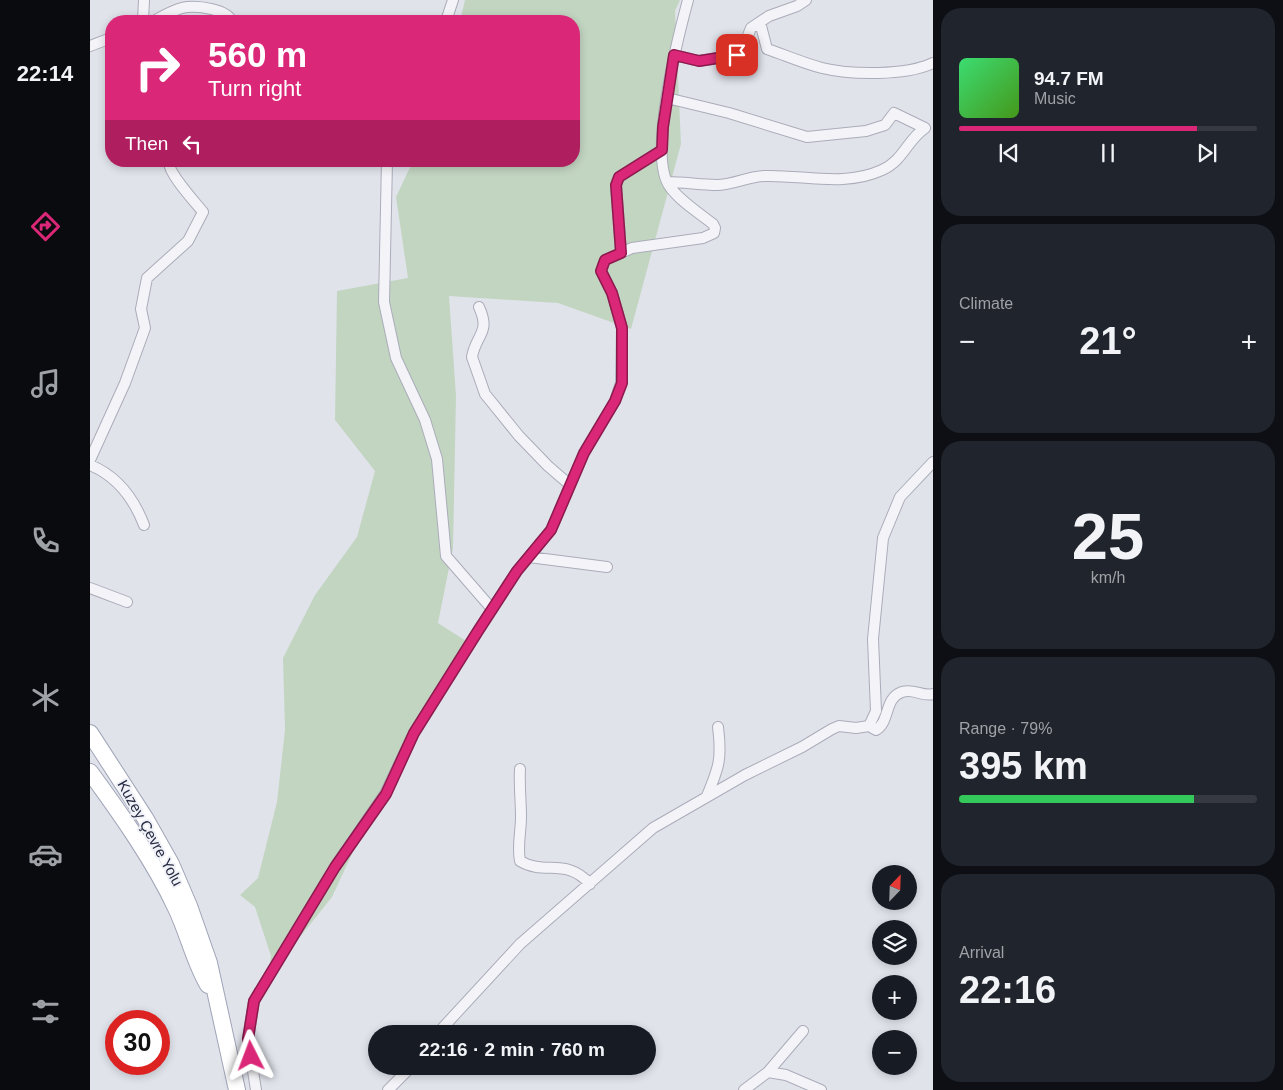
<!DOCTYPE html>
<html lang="en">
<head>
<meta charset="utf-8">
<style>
	:root { --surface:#171b24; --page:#20242c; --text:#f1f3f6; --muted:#9ea1a6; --line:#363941; --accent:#db2777 }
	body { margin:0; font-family:Helvetica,sans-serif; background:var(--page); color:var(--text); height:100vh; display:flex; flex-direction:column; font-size:19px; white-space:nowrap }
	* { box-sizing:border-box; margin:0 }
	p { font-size:16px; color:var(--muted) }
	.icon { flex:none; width:28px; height:28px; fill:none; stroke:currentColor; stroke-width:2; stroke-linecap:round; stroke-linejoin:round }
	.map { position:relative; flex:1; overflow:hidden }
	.drawer { display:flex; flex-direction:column; gap:8px; padding:8px; background:#0d0f14; width:350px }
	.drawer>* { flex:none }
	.hud { position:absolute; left:15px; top:15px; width:475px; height:152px; border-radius:20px; box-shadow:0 2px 8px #0003; background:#db2777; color:#fff; overflow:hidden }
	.needle { width:32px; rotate:23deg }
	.buttons { position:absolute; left:782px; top:865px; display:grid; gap:10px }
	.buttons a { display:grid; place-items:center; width:45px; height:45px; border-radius:50%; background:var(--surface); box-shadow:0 2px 8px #0003; font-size:25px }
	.speed { position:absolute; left:15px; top:1010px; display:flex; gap:10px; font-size:25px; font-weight:700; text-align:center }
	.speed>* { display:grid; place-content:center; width:65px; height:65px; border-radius:50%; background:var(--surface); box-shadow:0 2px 8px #0003; line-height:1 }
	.speed .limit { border:8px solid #d22; background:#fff; color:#111 }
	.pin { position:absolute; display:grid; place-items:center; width:42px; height:42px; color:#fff; margin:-21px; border-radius:10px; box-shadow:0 2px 8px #0006 }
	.me { position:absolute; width:55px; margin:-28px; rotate:357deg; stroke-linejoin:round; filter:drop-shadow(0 0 4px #0008) }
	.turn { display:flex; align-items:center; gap:18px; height:105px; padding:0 20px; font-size:22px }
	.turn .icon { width:65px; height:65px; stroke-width:2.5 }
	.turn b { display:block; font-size:35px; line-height:42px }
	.then { display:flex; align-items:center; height:48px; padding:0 20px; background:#0003; gap:10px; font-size:19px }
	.big { font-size:38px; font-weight:800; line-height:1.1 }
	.drawer .card { flex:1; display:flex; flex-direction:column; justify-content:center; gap:8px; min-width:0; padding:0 18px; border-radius:20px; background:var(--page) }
	.drawer .dial { align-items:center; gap:0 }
	.dial b { font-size:65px; line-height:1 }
	.song { display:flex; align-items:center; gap:15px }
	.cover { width:60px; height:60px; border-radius:8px; background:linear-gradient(135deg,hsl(140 70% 55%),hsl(100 70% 35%)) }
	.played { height:5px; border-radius:2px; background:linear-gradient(90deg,var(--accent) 80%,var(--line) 80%) }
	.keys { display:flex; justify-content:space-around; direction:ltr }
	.heat { display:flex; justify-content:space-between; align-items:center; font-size:28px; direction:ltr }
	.charge { height:8px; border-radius:4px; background:linear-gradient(90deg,#34c759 79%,var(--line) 0) }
	.trip { position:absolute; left:278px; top:1025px; width:288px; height:50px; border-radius:25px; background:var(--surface); box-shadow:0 2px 8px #0003; font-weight:800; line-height:50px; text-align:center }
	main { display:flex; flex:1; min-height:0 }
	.dock { display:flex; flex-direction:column; width:90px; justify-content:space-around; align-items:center; background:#090b0e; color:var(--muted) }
	.dock .icon { width:35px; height:35px }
	.dock .selected { color:var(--accent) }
	.dock b { font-size:22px; color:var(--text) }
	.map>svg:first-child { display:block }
</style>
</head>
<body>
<main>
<nav class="dock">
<b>22:14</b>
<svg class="icon selected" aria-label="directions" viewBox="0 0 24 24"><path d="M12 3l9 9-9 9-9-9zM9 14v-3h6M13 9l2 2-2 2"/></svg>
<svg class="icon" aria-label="music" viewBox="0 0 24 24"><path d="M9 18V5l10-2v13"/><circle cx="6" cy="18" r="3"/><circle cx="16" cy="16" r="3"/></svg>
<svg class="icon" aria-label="phone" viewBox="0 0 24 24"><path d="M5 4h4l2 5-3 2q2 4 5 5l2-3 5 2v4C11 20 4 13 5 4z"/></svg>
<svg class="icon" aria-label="climate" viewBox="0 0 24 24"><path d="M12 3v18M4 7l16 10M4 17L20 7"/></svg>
<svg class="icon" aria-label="car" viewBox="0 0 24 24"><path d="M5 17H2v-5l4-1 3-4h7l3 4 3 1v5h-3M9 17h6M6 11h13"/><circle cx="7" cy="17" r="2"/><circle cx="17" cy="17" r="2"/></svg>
<svg class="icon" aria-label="filters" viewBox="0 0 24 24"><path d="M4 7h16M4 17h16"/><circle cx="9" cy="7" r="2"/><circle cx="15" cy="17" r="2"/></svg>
</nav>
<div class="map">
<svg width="843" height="1090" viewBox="0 0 843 1090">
	<rect width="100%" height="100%" fill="#e1e3eb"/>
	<path fill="#c2d5c1" d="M375 0H590L585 11 591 144 541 329 468 303 359 296 366 396 363 548 348 623 376 641 314 742 242 897 178 977 181 956 165 907 150 895 168 878 187 802 195 730 193 658 225 595 267 537 285 471 245 420 247 291 318 278 306 197 323 161H484V21H370Z"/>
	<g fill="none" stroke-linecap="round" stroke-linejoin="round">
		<g stroke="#aaacb9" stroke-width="12">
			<path id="street" d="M53 21 54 0
				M64 21C73 16 86 8 97 7 109 6 136 9 142 21
				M356 21 363 0
				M670 22 677 49C695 55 713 63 732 68 761 75 816 76 843 63
				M0 46 21 38
				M584 55 609 61 647 55 652 50 661 28 679 16 707 6 716 0
				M577 98 639 113 717 137 776 131 795 125 804 113 835 128
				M297 161 294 302 306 358 335 420 347 459 356 556 402 609
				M577 182C594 182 611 185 627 185 643 185 659 176 675 176 715 175 755 187 792 170 814 160 817 140 835 128
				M531 253 526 185 529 177 572 150
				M389 307C401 333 386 334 382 357L395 394 429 436 458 466 480 485
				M0 460 35 383 55 328 51 309 57 278 98 241 113 212C105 202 77 172 79 161
				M0 465C27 476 44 499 54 525
				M439 557 517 567
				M0 588 37 602
				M779 726 786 730C800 722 794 698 812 692 824 688 832 697 843 694
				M430 769C429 785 431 800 431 817 431 832 427 846 430 861 455 876 476 857 500 884
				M617 796C629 767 632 759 628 727
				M347 1034 430 944 563 828 655 775 712 747 742 729 749 726 766 728 779 726 786 711 783 639 793 538 810 497 843 462
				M678 1072 713 1031
				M166 1090 158 1039 164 1001 245 867 295 794 324 733 388 631 427 571 461 530 494 453 525 401 531 383 532 328 522 293 511 271 515 260 542 248 613 238 624 233 625 228 623 224C609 213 590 201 580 187 557 157 588 37 598 0
				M298 1090 322 1066
				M654 1090 678 1072 696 1075 731 1090"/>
		</g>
		<g stroke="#9fa4b7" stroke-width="18">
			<path id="primary" d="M0 733 55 818 81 864 99 906 119 963 147 1090
				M0 772C30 813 64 861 86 908 98 933 104 961 118 985"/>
		</g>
		<use href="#street" stroke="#f4f4f8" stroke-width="10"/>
		<use href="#primary" stroke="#fff" stroke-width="16"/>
	</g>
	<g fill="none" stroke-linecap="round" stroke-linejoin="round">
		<g stroke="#8e194d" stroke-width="12">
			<path id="route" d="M161 1056 158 1039 164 1001 245 867 296 794 324 733 388 631 427 571 461 530 494 453 525 401 532 383V328L522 293 511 271 515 260 531 253 526 185 529 177 572 150 573 127 584 55 609 61 647 55"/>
		</g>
		<use href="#route" stroke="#db2777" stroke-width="9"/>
	</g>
	<g text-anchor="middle" stroke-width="4" stroke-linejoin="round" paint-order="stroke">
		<g font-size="15" fill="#282c44" stroke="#f0f2f8">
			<text transform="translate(60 833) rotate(61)" y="5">Kuzey Çevre Yolu</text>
		</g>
	</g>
</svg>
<div class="buttons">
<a><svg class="needle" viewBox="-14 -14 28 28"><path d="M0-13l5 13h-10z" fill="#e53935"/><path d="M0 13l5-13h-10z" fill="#9ea1a6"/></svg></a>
<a><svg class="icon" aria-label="layers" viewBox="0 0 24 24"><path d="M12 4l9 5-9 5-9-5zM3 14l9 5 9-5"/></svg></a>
<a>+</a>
<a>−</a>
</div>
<div class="speed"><div class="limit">30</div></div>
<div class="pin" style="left:647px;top:55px;background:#d93025"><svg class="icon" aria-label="arrive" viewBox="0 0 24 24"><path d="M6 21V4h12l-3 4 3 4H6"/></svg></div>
<svg class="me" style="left:161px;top:1056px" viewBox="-20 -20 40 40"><path d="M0-17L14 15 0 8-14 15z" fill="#db2777" stroke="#fff" stroke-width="4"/></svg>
<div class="trip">22:16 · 2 min · 760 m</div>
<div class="hud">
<div class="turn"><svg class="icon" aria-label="right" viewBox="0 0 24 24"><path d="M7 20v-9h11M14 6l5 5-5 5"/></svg><div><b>560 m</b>Turn right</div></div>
<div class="then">Then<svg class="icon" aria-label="left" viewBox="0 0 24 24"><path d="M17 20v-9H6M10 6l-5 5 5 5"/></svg></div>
</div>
</div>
<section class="drawer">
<div class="card">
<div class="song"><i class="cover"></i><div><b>94.7 FM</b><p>Music</p></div></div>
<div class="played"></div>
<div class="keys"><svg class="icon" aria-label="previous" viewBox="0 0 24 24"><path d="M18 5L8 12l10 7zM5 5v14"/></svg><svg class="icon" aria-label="pause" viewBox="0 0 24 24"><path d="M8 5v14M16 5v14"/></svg><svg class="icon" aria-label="next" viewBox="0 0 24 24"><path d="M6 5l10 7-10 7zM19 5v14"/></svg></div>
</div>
<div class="card"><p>Climate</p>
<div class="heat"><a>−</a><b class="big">21°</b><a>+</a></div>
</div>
<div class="card dial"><b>25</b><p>km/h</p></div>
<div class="card"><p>Range · 79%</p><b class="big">395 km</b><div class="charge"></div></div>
<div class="card"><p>Arrival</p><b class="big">22:16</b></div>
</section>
</main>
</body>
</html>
